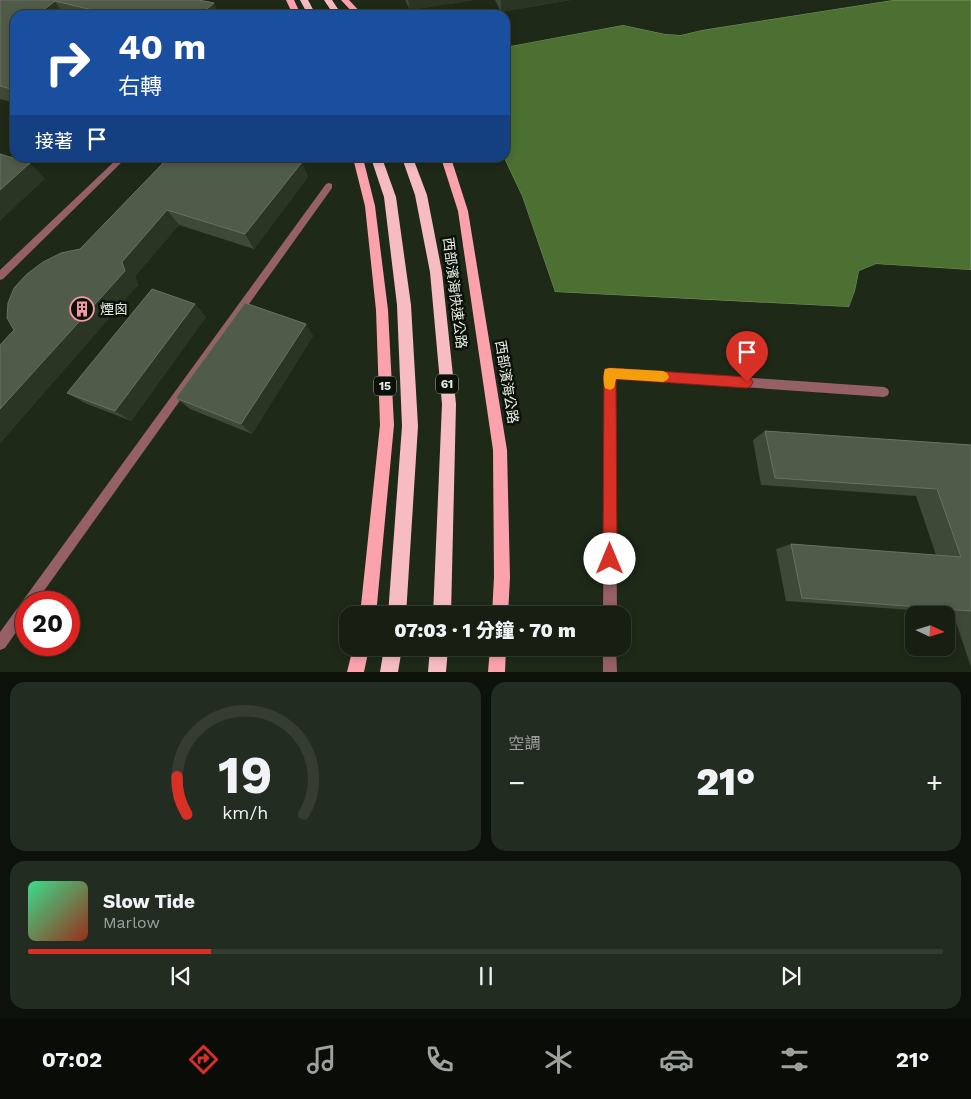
<!DOCTYPE html>
<html lang="zh-TW">
<head>
<meta charset="utf-8">
<style>
	:root { --surface:#161f12; --page:#232c20; --text:#f1f3f6; --muted:#9ea29f; --line:#353d32; --accent:#d93025 }
	body { margin:0; font-family:"Work Sans","Noto Sans TC",sans-serif; background:var(--page); color:var(--text); height:100vh; display:flex; flex-direction:column; font-size:19px; white-space:nowrap }
	* { box-sizing:border-box; margin:0 }
	p { font-size:16px; color:var(--muted) }
	.icon { flex:none; width:28px; height:28px; fill:none; stroke:currentColor; stroke-width:2; stroke-linecap:round; stroke-linejoin:round }
	.map { position:relative; height:672px; overflow:hidden }
	.side { display:flex; flex-direction:column; gap:10px; padding:10px; background:#0c110a; flex:1 }
	.side>* { flex:none }
	.banner { position:absolute; left:10px; top:10px; width:500px; height:152px; border-radius:15px; box-shadow:0 2px 8px #0003,0 0 0 1px var(--line); background:#1a4fa0; color:#fff; overflow:hidden }
	.needle { width:32px; rotate:94deg }
	.controls { position:absolute; left:905px; top:606px; display:grid; gap:10px }
	.controls a { display:grid; place-items:center; width:50px; height:50px; border-radius:10px; background:var(--surface); box-shadow:0 2px 8px #0003,0 0 0 1px var(--line); font-size:25px }
	.speed { position:absolute; left:15px; top:591px; display:flex; gap:10px; font-size:25px; font-weight:700; text-align:center }
	.speed>* { display:grid; place-content:center; width:65px; height:65px; border-radius:50%; background:var(--surface); box-shadow:0 2px 8px #0003,0 0 0 1px var(--line); line-height:1 }
	.speed .limit { border:8px solid #d22; background:#fff; color:#111 }
	.pin { position:absolute; display:grid; place-items:center; width:42px; height:42px; color:#fff; margin:-51px -21px; border-radius:50% 50% 50% 0; rotate:-45deg; box-shadow:0 0 5px #0007 }
	.pin .icon { rotate:45deg }
	.me { position:absolute; width:55px; margin:-28px; rotate:0deg; stroke-linejoin:round; filter:drop-shadow(0 0 4px #0008) }
	.turn { display:flex; align-items:center; gap:18px; height:105px; padding:0 25px; font-size:22px }
	.turn .icon { width:65px; height:65px; stroke-width:2.5 }
	.turn b { display:block; font-size:35px; line-height:42px }
	.then { display:flex; align-items:center; height:48px; padding:0 25px; background:#0003; gap:10px; font-size:19px }
	.big { font-size:38px; font-weight:800; line-height:1.1 }
	.side .widget { flex:1; display:flex; flex-direction:column; justify-content:center; gap:8px; min-width:0; padding:0 18px; border-radius:15px; background:var(--page) }
	.side .dial { align-items:center; gap:0 }
	.dial svg { height:130px; overflow:visible; fill:none; stroke:var(--line); stroke-width:7; stroke-linecap:round; text-anchor:middle }
	.dial text { fill:var(--text); stroke:none }
	.song { display:flex; align-items:center; gap:15px }
	.cover { width:60px; height:60px; border-radius:8px; background:linear-gradient(135deg,hsl(150 70% 55%),hsl(10 70% 35%)) }
	.played { height:5px; border-radius:2px; background:linear-gradient(90deg,var(--accent) 20%,var(--line) 20%) }
	.keys { display:flex; justify-content:space-around; direction:ltr }
	.heat { display:flex; justify-content:space-between; align-items:center; font-size:28px; direction:ltr }
	.side .tiles { flex:1; display:grid; gap:10px; grid-template-columns:1fr 1fr }
	.widget:last-child { grid-column:span 2 }
	.trip { position:absolute; left:339px; top:606px; width:292px; height:50px; border-radius:15px; background:var(--surface); box-shadow:0 2px 8px #0003,0 0 0 1px var(--line); font-weight:800; line-height:50px; text-align:center }
	.tabs { display:flex; height:80px; justify-content:space-around; align-items:center; background:#090c07; color:var(--muted) }
	.tabs .icon { width:35px; height:35px }
	.tabs .active { color:var(--accent) }
	.tabs b { font-size:22px; color:var(--text) }
	.map>svg:first-child { display:block }
</style>
</head>
<body>
<div class="map">
<svg width="971" height="672" viewBox="0 0 971 672">
	<rect width="100%" height="100%" fill="#1e2918"/>
	<path fill="#4b7032" stroke="#7a9667" d="M893 0H971V270L876 264 859 271 855 291 849 307 555 292 522 196 504 158 505 47 623 25 665 34 681 35 702 30Z"/>
	<path fill="#1e2918" d="M886 0H893L702 30 681 35 665 34 623 25 505 47V45L623 22 666 32 681 33 702 28Z
		M502 158H504L522 196 555 292 849 307 855 291 859 271 876 264 971 270V273L876 266 861 272 858 292 849 309 554 294 520 197Z"/>
	<g fill="none" stroke-linecap="round" stroke-linejoin="round">
		<path fill="#966067" fill-rule="evenodd" d="M118 158H126L3 279 0 280V270Z
			M329 183 332 184V188L36 602H26V618L5 648 0 650V632L326 184Z
			M610 368 884 387 888 389 889 392 888 395 884 397 615 378 617 615H603L605 373 606 370Z
			M603 648H616L617 672H603Z"/>
		<path fill="#fca2ad" fill-rule="evenodd" d="M286 0H294L301 15H293Z
			M341 0H349L363 15H355Z
			M353 158H363L375 206 388 310 394 425 376 615H360L380 425 376 310 365 206Z
			M441 158H451L468 211 507 450 510 577 508 615H492L494 577 493 450 458 211Z
			M353 648H369L364 672H347Z
			M490 648H506L505 672H488Z"/>
		<path fill="#f7bcc2" fill-rule="evenodd" d="M300 0H308L316 15H308Z
			M324 0H332L342 15H334Z
			M371 158H382L396 197 411 305 418 426 406 615H388L402 426 397 305 384 197Z
			M402 158H413L427 195 442 272 456 404 451 615H433L442 404 430 272 415 195Z
			M384 648H402L398 672H380Z
			M430 648H448L446 672H428Z"/>
	</g>
	<path fill="#3f4938" d="M0 0 214 3 219 15H15V103L0 99Z
		M405 0H474L410 10Z
		M495 0H571L501 12Z
		M168 158 302 162 308 177 254 249 179 225 135 276 138 285 0 443V345L14 330 80 249Z
		M195 304 206 317 131 421 85 403 67 393Z
		M306 324 313 336 252 434 190 409 176 398Z
		M765 431 971 445V667L953 613 786 601 776 549 791 544 936 555 916 496 761 485 753 440Z"/>
	<path fill="#2a3523" d="M408 0H474L410 10Z
		M501 0H571L501 12Z
		M55 1 64 15H37Z
		M214 3 219 15H200Z
		M302 162 308 177 254 249 245 234Z
		M30 163 45 179 0 221V190Z
		M167 210 179 225 135 276 138 285 0 443V409L122 262Z
		M195 304 206 317 131 421 115 411Z
		M306 324 313 336 252 434 241 424Z"/>
	<path fill="#515b4a" stroke="#687262" d="M0 0H199L214 3 200 15H102L105 13 55 1 37 15H15V31L11 34 15 35V90L0 86Z
		M0 154 30 163 0 190Z
		M168 158H288L302 162 245 234 167 210 122 262 125 271 0 409V345L14 330 7 318 8 303 14 288 27 274 43 262 61 253 80 249Z
		M152 289 195 304 115 411 67 393Z
		M245 303 306 324 241 424 176 398Z
		M765 431 971 445V611L802 598 791 544 961 557 937 489 775 478Z"/>
	<path fill="#d93025" stroke="#8d1f18" d="M610 368 747 377 751 379 753 382 751 386 747 388 616 379 617 559 615 564 610 566 605 564 603 559 604 373 605 369Z"/>
	<path fill="#f59e0b" d="M610 368 663 371 667 373 669 377 667 380 663 382 616 379 614 388 610 390 605 388C603 383 603 375 605 369Z"/>
	<defs>
		<g id="building-ring" transform="scale(1.25)"><circle r="9.5" fill="#0b1009" stroke="#f49aa6" stroke-width="1.5"/><path d="M-4-6H4V6H1V3H-1V6H-4ZM-2.5-4.3h1.7v1.8h-1.7ZM.8-4.3h1.7v1.8H.8ZM-2.5-1h1.7V.8h-1.7ZM.8-1h1.7V.8H.8Z" fill="#f49aa6"/></g>
	</defs>
	<g fill-rule="evenodd">
		<use href="#building-ring" x="82" y="309"/>
	</g>
	<g text-anchor="middle" stroke-width="5" stroke-linejoin="round" paint-order="stroke">
		<g fill="#0b1009" stroke="#a5aba2" stroke-width="1">
			<rect x="436" y="374.5" width="22" height="19" rx="4"/>
			<rect x="374" y="376.5" width="22" height="19" rx="4"/>
		</g>
		<g font-size="12" font-weight="bold" fill="#e7eee3">
			<text x="447" y="388">61</text>
			<text x="385" y="390">15</text>
		</g>
		<g font-size="14" fill="#e7eee3" stroke="#0b1009">
			<text transform="translate(455 293) rotate(83)" y="5">西部濱海快速公路</text>
			<text transform="translate(507 382) rotate(81)" y="5">西部濱海公路</text>
		</g>
		<g font-size="14" fill="#e7eee3" stroke="#0b1009" text-anchor="start">
			<text x="100" y="314">煙囪</text>
		</g>
	</g>
</svg>
<div class="controls">
<a><svg class="needle" viewBox="-14 -14 28 28"><path d="M0-13l5 13h-10z" fill="#e53935"/><path d="M0 13l5-13h-10z" fill="#9ea29f"/></svg></a>
</div>
<div class="speed"><div class="limit">20</div></div>
<div class="pin" style="left:747px;top:382px;background:#d93025"><svg class="icon" aria-label="arrive" viewBox="0 0 24 24"><path d="M6 21V4h12l-3 4 3 4H6"/></svg></div>
<svg class="me" style="left:610px;top:559px" viewBox="-20 -20 40 40"><circle r="19" fill="#fff"/><path d="M0-13L10 11 0 6-10 11z" fill="#d93025"/></svg>
<div class="trip">07:03 · 1 分鐘 · 70 m</div>
<div class="banner">
<div class="turn"><svg class="icon" aria-label="right" viewBox="0 0 24 24"><path d="M7 20v-9h11M14 6l5 5-5 5"/></svg><div><b>40 m</b>右轉</div></div>
<div class="then">接著<svg class="icon" aria-label="arrive" viewBox="0 0 24 24"><path d="M6 21V4h12l-3 4 3 4H6"/></svg></div>
</div>
</div>
<section class="side">
<div class="tiles">
<div class="widget dial"><svg viewBox="0 0 100 80">
<path d="M14 69A42 42 0 1 1 86 69"/>
<path d="M14 69A42 42 0 0 1 8 46" stroke="#d93025"/>
<text x="50" y="56" font-size="32" font-weight="700">19</text>
<text x="50" y="72" font-size="11">km/h</text>
</svg></div>
<div class="widget"><p>空調</p>
<div class="heat"><a>−</a><b class="big">21°</b><a>+</a></div>
</div>
<div class="widget">
<div class="song"><i class="cover"></i><div><b>Slow Tide</b><p>Marlow</p></div></div>
<div class="played"></div>
<div class="keys"><svg class="icon" aria-label="previous" viewBox="0 0 24 24"><path d="M18 5L8 12l10 7zM5 5v14"/></svg><svg class="icon" aria-label="pause" viewBox="0 0 24 24"><path d="M8 5v14M16 5v14"/></svg><svg class="icon" aria-label="next" viewBox="0 0 24 24"><path d="M6 5l10 7-10 7zM19 5v14"/></svg></div>
</div>
</div>
</section>
<nav class="tabs">
<b>07:02</b>
<svg class="icon active" aria-label="directions" viewBox="0 0 24 24"><path d="M12 3l9 9-9 9-9-9zM9 14v-3h6M13 9l2 2-2 2"/></svg>
<svg class="icon" aria-label="music" viewBox="0 0 24 24"><path d="M9 18V5l10-2v13"/><circle cx="6" cy="18" r="3"/><circle cx="16" cy="16" r="3"/></svg>
<svg class="icon" aria-label="phone" viewBox="0 0 24 24"><path d="M5 4h4l2 5-3 2q2 4 5 5l2-3 5 2v4C11 20 4 13 5 4z"/></svg>
<svg class="icon" aria-label="climate" viewBox="0 0 24 24"><path d="M12 3v18M4 7l16 10M4 17L20 7"/></svg>
<svg class="icon" aria-label="car" viewBox="0 0 24 24"><path d="M5 17H2v-5l4-1 3-4h7l3 4 3 1v5h-3M9 17h6M6 11h13"/><circle cx="7" cy="17" r="2"/><circle cx="17" cy="17" r="2"/></svg>
<svg class="icon" aria-label="filters" viewBox="0 0 24 24"><path d="M4 7h16M4 17h16"/><circle cx="9" cy="7" r="2"/><circle cx="15" cy="17" r="2"/></svg>
<b>21°</b>
</nav>
</body>
</html>
